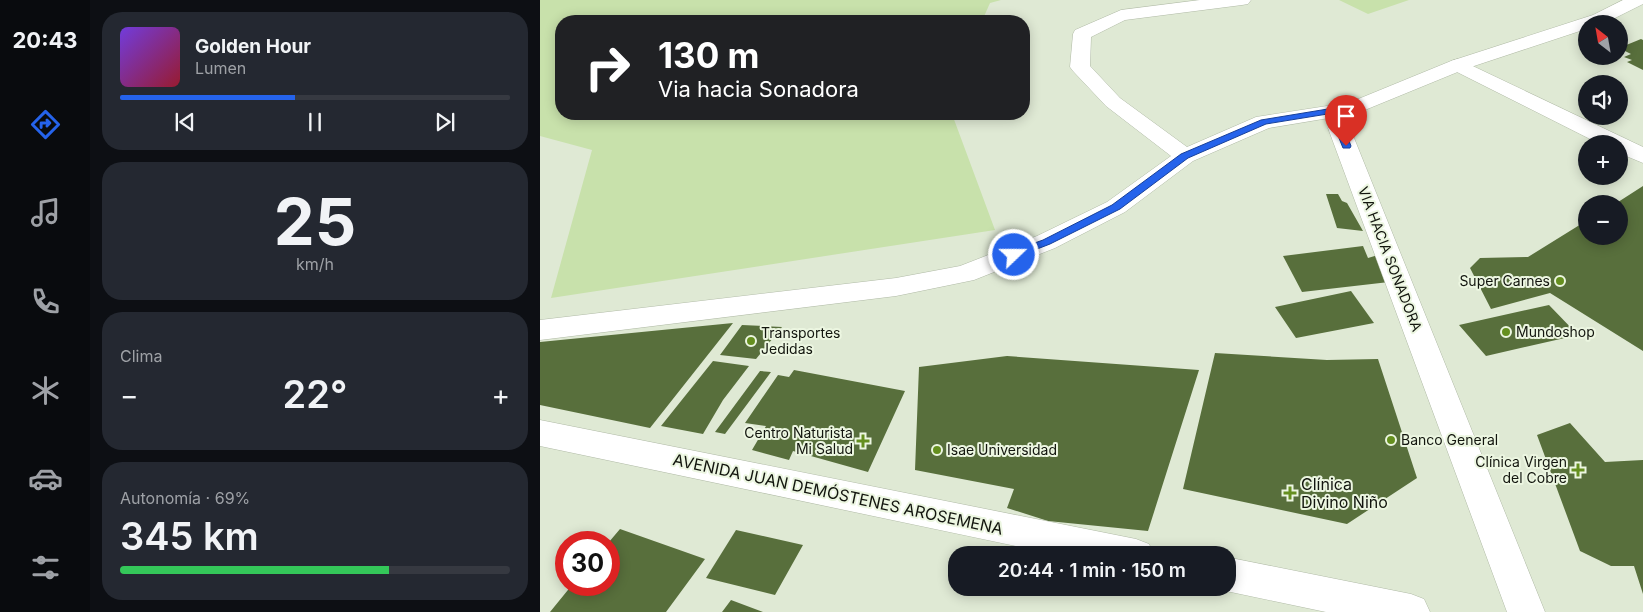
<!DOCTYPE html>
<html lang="es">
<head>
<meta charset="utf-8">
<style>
	:root { --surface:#171b24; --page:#242831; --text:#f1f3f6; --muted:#9ea1a6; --line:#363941; --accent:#2563eb }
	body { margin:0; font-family:Inter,sans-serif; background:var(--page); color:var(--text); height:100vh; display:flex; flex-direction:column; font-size:19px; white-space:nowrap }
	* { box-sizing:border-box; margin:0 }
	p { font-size:16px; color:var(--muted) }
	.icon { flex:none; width:28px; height:28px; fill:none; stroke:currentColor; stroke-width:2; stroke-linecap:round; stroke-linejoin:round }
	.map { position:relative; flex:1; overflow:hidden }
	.side { display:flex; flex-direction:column; gap:12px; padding:12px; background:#0d0f14; width:450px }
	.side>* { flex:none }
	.banner { position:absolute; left:15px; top:15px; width:475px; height:105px; border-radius:20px; box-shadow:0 2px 12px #0003; background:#202124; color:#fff; overflow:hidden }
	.needle { width:32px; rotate:329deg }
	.fabs { position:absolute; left:1038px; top:15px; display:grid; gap:10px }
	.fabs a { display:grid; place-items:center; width:50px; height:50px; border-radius:50%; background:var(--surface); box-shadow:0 2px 12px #0003; font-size:25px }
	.speed { position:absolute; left:15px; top:531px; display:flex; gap:10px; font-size:25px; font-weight:700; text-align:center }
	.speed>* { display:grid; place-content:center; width:65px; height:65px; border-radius:50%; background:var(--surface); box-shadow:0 2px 12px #0003; line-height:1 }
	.speed .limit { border:8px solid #d22; background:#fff; color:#111 }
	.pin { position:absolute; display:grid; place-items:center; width:42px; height:42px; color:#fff; margin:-51px -21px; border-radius:50% 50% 50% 0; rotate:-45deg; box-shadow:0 0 5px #0007 }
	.pin .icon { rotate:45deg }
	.me { position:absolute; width:55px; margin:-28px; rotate:68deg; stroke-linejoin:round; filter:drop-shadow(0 0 4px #0008) }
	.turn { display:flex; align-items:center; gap:18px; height:105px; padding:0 20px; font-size:22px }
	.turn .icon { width:65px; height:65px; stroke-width:2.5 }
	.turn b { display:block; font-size:35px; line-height:42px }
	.big { font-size:38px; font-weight:600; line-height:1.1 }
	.side .widget { flex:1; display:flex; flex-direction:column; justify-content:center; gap:8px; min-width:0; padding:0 18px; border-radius:20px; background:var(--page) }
	.side .dial { align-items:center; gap:0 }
	.dial b { font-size:65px; line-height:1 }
	.song { display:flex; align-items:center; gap:15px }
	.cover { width:60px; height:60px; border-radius:8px; background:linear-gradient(135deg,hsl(260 70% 55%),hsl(350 70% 35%)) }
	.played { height:5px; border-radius:2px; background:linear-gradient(90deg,var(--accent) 45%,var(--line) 45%) }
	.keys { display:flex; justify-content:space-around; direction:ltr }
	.heat { display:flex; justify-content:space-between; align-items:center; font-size:28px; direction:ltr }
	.charge { height:8px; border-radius:4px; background:linear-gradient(90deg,#34c759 69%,var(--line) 0) }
	.trip { position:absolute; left:408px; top:546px; width:288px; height:50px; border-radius:20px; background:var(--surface); box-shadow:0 2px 12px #0003; font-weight:600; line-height:50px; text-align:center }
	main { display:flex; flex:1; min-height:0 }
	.menu { display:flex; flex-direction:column; width:90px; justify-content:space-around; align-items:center; background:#090b0e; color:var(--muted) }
	.menu .icon { width:35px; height:35px }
	.menu .current { color:var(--accent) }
	.menu b { font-size:22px; color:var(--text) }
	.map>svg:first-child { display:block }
</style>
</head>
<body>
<main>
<nav class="menu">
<b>20:43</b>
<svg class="icon current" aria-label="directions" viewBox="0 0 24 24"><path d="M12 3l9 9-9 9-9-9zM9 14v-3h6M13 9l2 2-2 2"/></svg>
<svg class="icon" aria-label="music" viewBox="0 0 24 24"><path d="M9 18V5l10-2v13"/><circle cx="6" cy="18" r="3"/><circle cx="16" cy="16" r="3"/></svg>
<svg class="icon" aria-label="phone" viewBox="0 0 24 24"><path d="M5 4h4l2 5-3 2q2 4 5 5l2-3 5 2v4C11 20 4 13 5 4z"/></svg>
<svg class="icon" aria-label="climate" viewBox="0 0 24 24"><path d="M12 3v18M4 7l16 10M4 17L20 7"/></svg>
<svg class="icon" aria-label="car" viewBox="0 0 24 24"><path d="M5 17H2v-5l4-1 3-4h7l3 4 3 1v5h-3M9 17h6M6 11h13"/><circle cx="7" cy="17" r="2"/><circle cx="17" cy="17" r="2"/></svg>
<svg class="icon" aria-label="filters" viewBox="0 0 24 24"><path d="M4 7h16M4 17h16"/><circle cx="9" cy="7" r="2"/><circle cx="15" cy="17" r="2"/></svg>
</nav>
<section class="side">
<div class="widget">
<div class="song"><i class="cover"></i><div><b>Golden Hour</b><p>Lumen</p></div></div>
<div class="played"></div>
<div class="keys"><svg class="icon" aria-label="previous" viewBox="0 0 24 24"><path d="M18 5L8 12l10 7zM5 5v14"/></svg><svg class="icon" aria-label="pause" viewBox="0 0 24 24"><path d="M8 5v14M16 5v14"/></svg><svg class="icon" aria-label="next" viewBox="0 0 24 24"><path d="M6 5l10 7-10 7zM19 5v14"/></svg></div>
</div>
<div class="widget dial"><b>25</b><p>km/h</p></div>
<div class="widget"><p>Clima</p>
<div class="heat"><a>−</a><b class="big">22°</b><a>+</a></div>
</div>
<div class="widget"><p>Autonomía · 69%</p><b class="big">345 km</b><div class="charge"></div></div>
</section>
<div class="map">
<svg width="1103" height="612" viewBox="0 0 1103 612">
	<rect width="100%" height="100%" fill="#dfe9d4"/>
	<path fill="#c8e1ab" d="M0 0H461L450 3 442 21H21V114H412L455 230 11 298 52 150 0 136Z
		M799 0H869L828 14Z"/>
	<path fill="#586f3c" d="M1101 39 1103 40V70L1087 62 1092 60 1084 57 1091 54 1079 48Z
		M1103 186V351L1010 293 951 309 930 268 940 258 988 257 1046 221V236H1079V204H1075Z
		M786 194H798L802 201 807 203 823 231 797 228Z
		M823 246 828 258 838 255 849 282 762 292 743 256Z
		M811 291 834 323 756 338 735 307Z
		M1009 305 1038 335 946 356 919 325Z
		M193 323 110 428 0 405V342Z
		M202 325 242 327 216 359 180 355Z
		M675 353 787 360 838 359 877 478 807 524 643 489Z
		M467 356 659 370 608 531 508 521 467 508 474 489 375 470 379 367Z
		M173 361 209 366 183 400 163 434 121 426Z
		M254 370 365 391 328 472 253 451 249 460 212 450 226 426 205 423 238 375 249 377Z
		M220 371 231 372 185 434 175 432Z
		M1030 423 1065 462 1103 460V594L1094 566H1071L1040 551 997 435Z
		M80 529 165 559 126 612H10L32 585H69V542Z
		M196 530 263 545 235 595 166 578Z
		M191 600 223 612H182Z"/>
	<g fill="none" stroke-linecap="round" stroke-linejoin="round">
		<g stroke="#b0baa6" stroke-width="1">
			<path id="minor" d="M660 0H711L708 4 702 5 585 20 551 37 550 66 580 98 647 147 716 117 813 102 820 104 823 108 820 112 813 114 729 128 653 161 585 212 515 248 434 280 356 296 0 340V320L356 278 420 266 497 236 567 202 631 156 566 106 533 71 530 67 533 34 535 30 581 10Z
				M918 59 1103 147V163L1079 153V144H1060L911 69 908 65 911 61Z"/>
		</g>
		<g stroke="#b0baa6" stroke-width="1">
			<path id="secondary" d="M1083 0H1103V4L1065 23 1046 24V29L925 69 820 112 810 128 1005 612H967L788 128 806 104 911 61 1053 15Z"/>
		</g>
		<g stroke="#b0baa6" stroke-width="1">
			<path id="primary" d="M0 420 596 539 609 544 614 555H519L0 446Z
				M686 557 871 594 884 599 890 612H786L686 591 677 588H686Z"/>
		</g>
		<use href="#minor" fill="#fff" fill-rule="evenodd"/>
		<use href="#secondary" fill="#fff" fill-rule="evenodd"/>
		<use href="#primary" fill="#fff" fill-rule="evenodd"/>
	</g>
	<path fill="#2563eb" stroke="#184099" d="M812 105 817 108 804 128 811 146 810 148H803L795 128 806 111 726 124 648 158 580 209 510 244 474 258 469 255 470 252 503 240 572 205 641 154 721 120Z"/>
	<g fill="#658f1f" stroke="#ecf6e1" stroke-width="2">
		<circle cx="1020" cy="281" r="5"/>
		<circle cx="966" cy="332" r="5"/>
		<circle cx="211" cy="341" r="5"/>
		<circle cx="851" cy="440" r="5"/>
		<path d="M320.5 433.5h5v5h5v5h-5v5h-5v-5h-5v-5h5z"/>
		<circle cx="397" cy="450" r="5"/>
		<path d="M1035.5 462.5h5v5h5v5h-5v5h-5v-5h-5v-5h5z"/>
		<path d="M747.5 485.5h5v5h5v5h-5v5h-5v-5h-5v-5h5z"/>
	</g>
	<g text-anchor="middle" stroke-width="4" stroke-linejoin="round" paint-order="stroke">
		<g font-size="14" fill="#12150e" stroke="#ecf6e1">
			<text transform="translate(850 259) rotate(69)" y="5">VIA HACIA SONADORA</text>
		</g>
		<g font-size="14" fill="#12150e" stroke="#ecf6e1" text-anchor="start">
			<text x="1010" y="286" text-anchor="end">Super Carnes</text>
			<text x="976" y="337">Mundoshop</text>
			<text x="221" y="338">Transportes<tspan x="221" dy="16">Jedidas</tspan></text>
			<text x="313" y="438" text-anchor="end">Centro Naturista<tspan x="313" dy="16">Mi Salud</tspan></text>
			<text x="861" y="445">Banco General</text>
			<text x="407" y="455">Isae Universidad</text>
			<text x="1027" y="467" text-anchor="end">Clínica Virgen<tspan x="1027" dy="16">del Cobre</tspan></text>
		</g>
		<g font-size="16" fill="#12150e" stroke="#ecf6e1" text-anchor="start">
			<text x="761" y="490">Clínica<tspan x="761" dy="18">Divino Niño</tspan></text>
		</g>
		<g font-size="16" fill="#12150e" stroke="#ecf6e1">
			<text transform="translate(298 494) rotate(12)" y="6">AVENIDA JUAN DEMÓSTENES AROSEMENA</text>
		</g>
	</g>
</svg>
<div class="fabs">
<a><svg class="needle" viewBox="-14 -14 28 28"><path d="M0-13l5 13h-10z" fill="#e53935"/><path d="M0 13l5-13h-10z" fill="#9ea1a6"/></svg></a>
<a><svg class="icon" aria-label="sound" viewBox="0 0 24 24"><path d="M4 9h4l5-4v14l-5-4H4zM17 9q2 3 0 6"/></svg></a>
<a>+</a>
<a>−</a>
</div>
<div class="speed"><div class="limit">30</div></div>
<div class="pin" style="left:806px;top:146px;background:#d93025"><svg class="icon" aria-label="arrive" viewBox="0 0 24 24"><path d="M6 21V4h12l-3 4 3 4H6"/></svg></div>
<svg class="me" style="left:474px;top:255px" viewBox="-20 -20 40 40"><circle r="17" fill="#2563eb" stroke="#fff" stroke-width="3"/><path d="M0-11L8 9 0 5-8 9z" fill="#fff"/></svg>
<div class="trip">20:44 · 1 min · 150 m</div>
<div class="banner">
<div class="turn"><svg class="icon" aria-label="right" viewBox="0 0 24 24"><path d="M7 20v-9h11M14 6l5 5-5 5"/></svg><div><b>130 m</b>Via hacia Sonadora</div></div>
</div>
</div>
</main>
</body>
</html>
